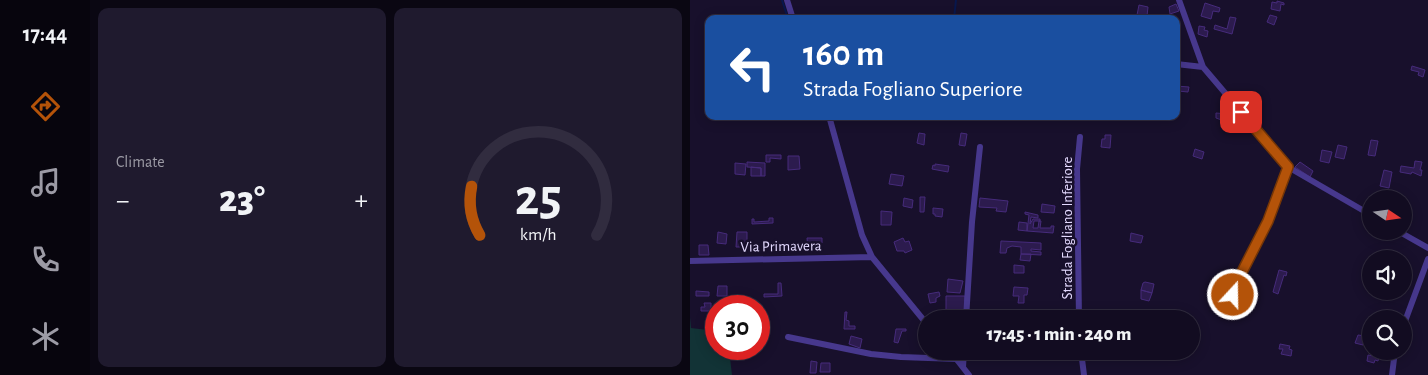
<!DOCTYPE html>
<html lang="en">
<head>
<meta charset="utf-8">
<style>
	:root { --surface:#120c21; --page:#1f1a2e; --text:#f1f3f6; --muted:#9c9ba5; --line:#312c3f; --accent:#b45309 }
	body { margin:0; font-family:"Alegreya Sans",sans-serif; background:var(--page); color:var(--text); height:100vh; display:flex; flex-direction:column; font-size:19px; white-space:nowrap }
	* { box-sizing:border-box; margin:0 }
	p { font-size:16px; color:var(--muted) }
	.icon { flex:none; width:28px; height:28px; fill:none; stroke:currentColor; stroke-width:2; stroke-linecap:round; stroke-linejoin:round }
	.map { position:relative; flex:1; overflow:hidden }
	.details { display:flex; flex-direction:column; gap:8px; padding:8px; background:#0a0712; width:600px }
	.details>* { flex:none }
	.top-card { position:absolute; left:15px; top:15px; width:475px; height:105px; border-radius:10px; box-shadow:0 2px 12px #0003,0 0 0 1px var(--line); background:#1a4fa0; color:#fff; overflow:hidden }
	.needle { width:32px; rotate:103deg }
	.tools { position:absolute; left:672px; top:190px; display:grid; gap:10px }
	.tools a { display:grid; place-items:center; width:50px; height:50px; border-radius:50%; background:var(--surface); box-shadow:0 2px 12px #0003,0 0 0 1px var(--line); font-size:25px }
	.speed { position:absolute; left:15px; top:295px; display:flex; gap:10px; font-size:25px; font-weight:700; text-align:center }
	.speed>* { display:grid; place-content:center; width:65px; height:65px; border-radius:50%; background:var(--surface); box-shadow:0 2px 12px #0003,0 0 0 1px var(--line); line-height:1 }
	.speed .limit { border:8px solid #d22; background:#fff; color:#111 }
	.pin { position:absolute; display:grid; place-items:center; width:42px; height:42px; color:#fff; margin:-21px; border-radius:10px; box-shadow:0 2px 8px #0006 }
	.me { position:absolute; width:55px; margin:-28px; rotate:21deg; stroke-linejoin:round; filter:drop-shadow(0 0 4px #0008) }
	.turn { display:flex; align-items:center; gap:18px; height:105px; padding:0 15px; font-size:22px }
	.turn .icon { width:65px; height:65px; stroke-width:2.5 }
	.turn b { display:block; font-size:35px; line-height:42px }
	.big { font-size:38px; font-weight:800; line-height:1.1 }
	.details .card { flex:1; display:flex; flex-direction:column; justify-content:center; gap:8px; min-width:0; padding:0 18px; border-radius:10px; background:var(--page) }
	.details .dial { align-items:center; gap:0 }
	.dial svg { height:130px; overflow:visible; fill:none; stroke:var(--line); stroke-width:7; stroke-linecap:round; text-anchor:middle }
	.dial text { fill:var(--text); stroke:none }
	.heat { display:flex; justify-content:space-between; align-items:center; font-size:28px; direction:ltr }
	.details .tiles { flex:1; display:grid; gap:8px; grid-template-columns:repeat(2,1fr) }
	.trip { position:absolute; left:228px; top:310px; width:282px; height:50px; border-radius:25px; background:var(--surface); box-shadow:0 2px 12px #0003,0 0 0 1px var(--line); font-weight:800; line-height:50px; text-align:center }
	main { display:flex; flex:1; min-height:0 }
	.menu { display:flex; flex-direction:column; width:90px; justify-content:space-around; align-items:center; background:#07050d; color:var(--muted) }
	.menu .icon { width:35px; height:35px }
	.menu .active { color:var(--accent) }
	.menu b { font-size:22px; color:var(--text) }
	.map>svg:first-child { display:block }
</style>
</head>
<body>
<main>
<nav class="menu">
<b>17:44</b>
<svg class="icon active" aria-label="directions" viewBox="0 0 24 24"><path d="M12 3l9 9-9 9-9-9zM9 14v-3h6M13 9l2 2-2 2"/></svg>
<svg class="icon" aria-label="music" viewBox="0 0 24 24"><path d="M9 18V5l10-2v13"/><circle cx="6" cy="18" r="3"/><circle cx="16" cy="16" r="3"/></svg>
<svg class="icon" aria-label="phone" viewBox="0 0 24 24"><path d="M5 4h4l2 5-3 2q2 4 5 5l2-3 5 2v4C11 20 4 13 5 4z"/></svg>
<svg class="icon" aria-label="climate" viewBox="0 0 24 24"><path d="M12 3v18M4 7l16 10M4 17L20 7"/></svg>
</nav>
<section class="details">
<div class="tiles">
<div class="card"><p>Climate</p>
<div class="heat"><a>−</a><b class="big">23°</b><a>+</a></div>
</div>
<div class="card dial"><svg viewBox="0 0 100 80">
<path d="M14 69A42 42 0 1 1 86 69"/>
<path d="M14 69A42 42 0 0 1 9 39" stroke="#b45309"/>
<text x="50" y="56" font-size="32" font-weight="700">25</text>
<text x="50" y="72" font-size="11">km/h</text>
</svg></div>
</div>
</section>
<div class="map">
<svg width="738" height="375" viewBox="0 0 738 375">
	<rect width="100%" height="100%" fill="#18102c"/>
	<path fill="#123336" d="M0 317 1 328 26 331V349H39L42 375H0Z"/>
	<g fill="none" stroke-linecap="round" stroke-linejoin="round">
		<path stroke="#08174d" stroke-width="2" d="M92 0 98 19
			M264 19 266 0"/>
	</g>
	<path fill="#2c1b4e" stroke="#462b7b" d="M587 1 594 3V5L591 4 590 11 581 9 582 2 587 3Z
		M515 3 530 8 529 12 523 11 521 19 511 16Z
		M486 4 489 11 480 14 479 7Z
		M449 5 458 7 457 16 447 15Z
		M580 15 587 17 584 25 577 22Z
		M540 17 546 18 542 34 524 29 525 25 537 29Z
		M509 26 515 27 514 30 518 31 517 37 508 34Z
		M722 66 735 70 733 77 728 75 729 72 721 70Z
		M486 86 499 87 498 92 488 91V104L486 103Z
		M526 113 537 114V122L526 118Z
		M229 133 235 134 234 145 227 143Z
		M271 133 277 134 275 146 269 145Z
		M415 135H421L420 148 411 147 412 139H415Z
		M681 140 688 141 685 156 678 155Z
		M648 145 657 147 654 159 645 157Z
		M505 149 514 152 512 159 503 156Z
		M632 150 642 152 639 163 630 161Z
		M76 155H91V159L80 158V162H76Z
		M98 156H109L110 169 98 170Z
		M725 161 732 162 730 170H732L731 176 722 172 721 174 710 172 711 166 724 168Z
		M57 162 75 163V176H71V168L57 167Z
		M610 162 623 171 620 177 605 167Z
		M45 163 56 164 55 175 45 174Z
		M245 164 259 166 258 172 242 169 243 165 245 166Z
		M61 167 71 168V176H61Z
		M694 170 702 172 699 188 690 186Z
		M201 174 214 176 212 186 199 184Z
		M230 197H235L234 212H230Z
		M214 198 223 200 222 208 213 206Z
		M290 198 318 201 316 212 306 211 307 208 289 207Z
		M352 204 365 206 364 213 351 212Z
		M243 208 253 209 252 217 245 216V214H243Z
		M191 211 202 212 201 225H191Z
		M335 212 348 215V218L341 217 340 224 343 219H350V221H344L343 228H348L349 221H351L350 228H361V226H364L363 233 337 231 339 215 335 214Z
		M79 218H83V223L62 224V219H64V222L79 221Z
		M329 222 337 223V231L328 230Z
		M28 232 37 234 36 244 27 243Z
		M47 232H57V249H52V247H46Z
		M441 233 453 236 451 243 440 241Z
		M117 238H132V243H128V248L118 249Z
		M213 238 215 242 219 241 222 250 215 253 214 251H207L204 242Z
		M311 241 351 243V250L341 249V251L351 252V255L331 254V247L322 246 317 248 316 253H310Z
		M9 245H18L19 255H9Z
		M331 254H341L340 261 330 260Z
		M324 265 334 266V273H324Z
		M589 270 597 272 596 276 594 275 588 294 583 292Z
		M258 279 273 281 270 293 257 292Z
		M455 282 464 284 462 293 451 290 453 283Z
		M88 283H91L92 296 74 297V294H88Z
		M28 286H37V296H27Z
		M324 287 338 288 337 295H334V303H328L329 296H323Z
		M451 290 462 293 459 301 451 299Z
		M6 291 19 292V296H6Z
		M249 292 250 296 246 298V302L240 303 238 294Z
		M256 296H275V314H256Z
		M14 303H21V311H11V307H15Z
		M155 312H157L156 320 159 321V326H165V329H154Z
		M206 329H216V331H212L208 343 204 342Z
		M668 335 675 336 673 345 665 343Z
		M161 336 172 339 170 348 159 344Z
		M590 344 600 346 599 349 602 350 601 356 591 354 593 349H589Z
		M678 355 689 357 688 361 685 360 684 363 677 361Z
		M121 361 127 362 126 373H120Z
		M131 363H140V372H130Z"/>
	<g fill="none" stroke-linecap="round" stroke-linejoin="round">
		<path stroke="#47388d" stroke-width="6" d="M97 0 103 19
			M486 64 513 67 489 0
			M513 67 598 167 681 215
			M139 116 172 235 182 257 236 323
			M708 231 738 248
			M0 261 182 257
			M541 308C546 276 565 251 578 222 586 204 591 185 598 167
			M276 319 282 222 290 147
			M389 319 387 169 390 137
			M714 324 738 259
			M98 337 181 354 211 357 266 359
			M260 351 279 375
			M391 351 394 375
			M273 367 274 351
			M702 375 705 351"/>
	</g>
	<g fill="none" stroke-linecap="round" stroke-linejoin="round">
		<g stroke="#753606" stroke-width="12">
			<path id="route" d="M543 295 552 272 578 221 598 167 551 112"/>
		</g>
		<use href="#route" stroke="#b45309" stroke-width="9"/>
	</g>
	<g text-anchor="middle" stroke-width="5" stroke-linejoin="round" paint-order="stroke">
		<g font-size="15" fill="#e4daff" stroke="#18102c">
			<text transform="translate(377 228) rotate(-90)" y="5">Strada Fogliano Inferiore</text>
			<text transform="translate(91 246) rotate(-1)" y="5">Via Primavera</text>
		</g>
	</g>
</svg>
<div class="tools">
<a><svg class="needle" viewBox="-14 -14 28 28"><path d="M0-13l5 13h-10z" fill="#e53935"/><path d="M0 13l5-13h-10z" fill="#9c9ba5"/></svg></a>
<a><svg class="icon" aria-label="sound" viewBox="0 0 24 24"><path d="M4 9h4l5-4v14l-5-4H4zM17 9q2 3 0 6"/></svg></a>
<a><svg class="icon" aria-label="search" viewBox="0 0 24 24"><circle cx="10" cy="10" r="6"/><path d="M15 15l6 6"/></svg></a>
</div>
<div class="speed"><div class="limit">30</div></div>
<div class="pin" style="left:551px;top:112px;background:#d93025"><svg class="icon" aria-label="arrive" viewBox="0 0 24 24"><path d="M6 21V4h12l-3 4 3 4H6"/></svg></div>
<svg class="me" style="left:543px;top:295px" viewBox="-20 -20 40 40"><circle r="17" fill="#b45309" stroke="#fff" stroke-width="3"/><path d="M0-11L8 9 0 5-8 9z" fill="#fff"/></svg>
<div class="trip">17:45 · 1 min · 240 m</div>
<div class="top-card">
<div class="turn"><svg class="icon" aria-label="left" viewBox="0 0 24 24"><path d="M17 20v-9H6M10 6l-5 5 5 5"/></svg><div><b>160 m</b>Strada Fogliano Superiore</div></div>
</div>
</div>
</main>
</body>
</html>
